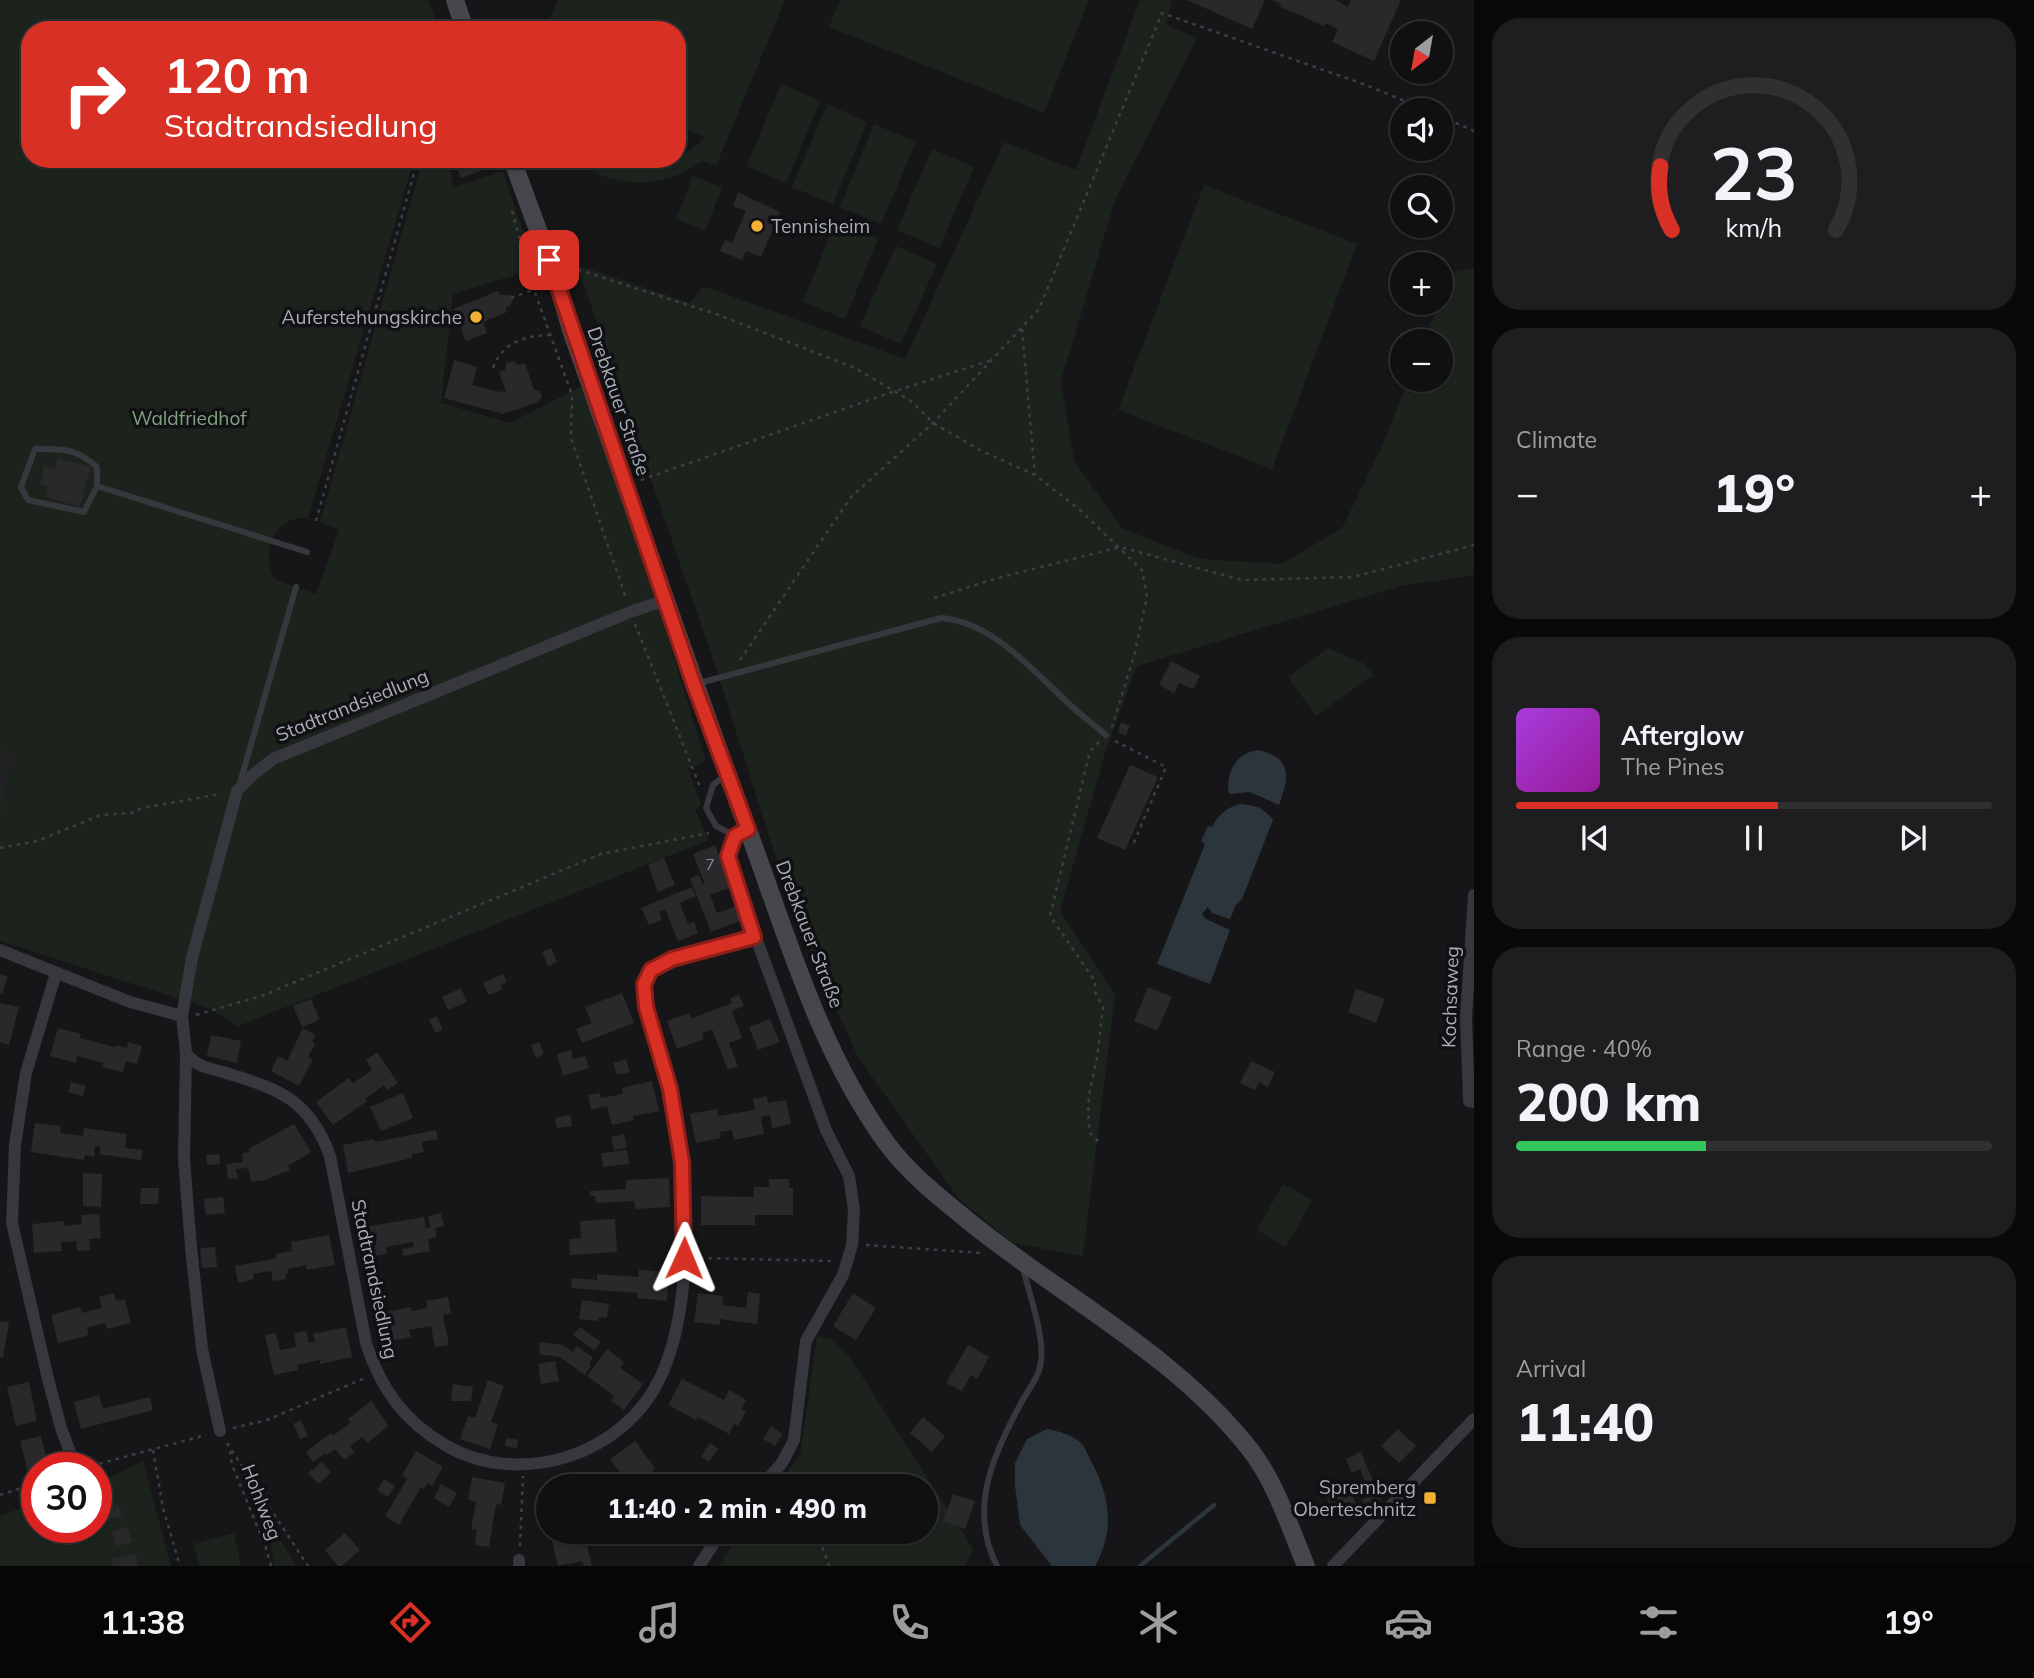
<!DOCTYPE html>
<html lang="en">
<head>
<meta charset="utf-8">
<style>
	:root { --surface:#101012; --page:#1e1e20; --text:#f1f3f6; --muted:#9c9d9f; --line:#303032; --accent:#d93025 }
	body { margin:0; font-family:Mulish,sans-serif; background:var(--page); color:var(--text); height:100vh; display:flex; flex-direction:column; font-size:26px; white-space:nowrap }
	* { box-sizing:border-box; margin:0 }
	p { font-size:23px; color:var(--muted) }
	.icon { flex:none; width:38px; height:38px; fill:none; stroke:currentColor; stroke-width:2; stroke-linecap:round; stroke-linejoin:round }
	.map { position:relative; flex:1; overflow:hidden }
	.side { display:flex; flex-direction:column; gap:18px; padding:18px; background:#09090a; width:560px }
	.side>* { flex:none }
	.hud { position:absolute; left:21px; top:21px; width:665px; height:147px; border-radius:28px; box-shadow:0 2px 5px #0004,0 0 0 2px var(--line); background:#d93025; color:#fff; overflow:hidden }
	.needle { width:46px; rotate:211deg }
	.fabs { position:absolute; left:1390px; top:21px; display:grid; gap:14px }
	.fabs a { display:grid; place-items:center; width:63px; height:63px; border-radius:50%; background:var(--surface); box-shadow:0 2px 5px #0004,0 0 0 2px var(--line); font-size:35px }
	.speed { position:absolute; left:21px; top:1452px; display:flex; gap:14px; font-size:35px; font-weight:700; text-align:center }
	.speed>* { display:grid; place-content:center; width:91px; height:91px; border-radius:50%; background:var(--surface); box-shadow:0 2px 5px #0004,0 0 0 2px var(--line); line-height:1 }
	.speed .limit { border:10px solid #d22; background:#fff; color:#111 }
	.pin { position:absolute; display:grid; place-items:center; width:60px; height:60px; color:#fff; margin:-30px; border-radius:14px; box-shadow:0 4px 10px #0006 }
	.me { position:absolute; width:77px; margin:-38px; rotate:1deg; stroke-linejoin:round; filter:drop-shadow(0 0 5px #0008) }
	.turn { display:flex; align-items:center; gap:24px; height:147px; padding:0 28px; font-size:32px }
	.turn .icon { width:91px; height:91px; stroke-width:2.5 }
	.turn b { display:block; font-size:49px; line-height:60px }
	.big { font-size:52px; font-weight:800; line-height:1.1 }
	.side .card { flex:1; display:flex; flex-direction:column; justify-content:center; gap:10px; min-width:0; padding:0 24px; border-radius:28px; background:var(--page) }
	.side .dial { align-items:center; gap:0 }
	.dial svg { height:182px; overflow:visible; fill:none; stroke:var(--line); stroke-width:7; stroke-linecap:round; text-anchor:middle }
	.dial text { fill:var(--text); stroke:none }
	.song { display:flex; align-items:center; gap:21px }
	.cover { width:84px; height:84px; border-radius:10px; background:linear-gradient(135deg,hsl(280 70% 55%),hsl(300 70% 35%)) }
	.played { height:7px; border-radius:4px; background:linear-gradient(90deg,var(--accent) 55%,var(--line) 55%) }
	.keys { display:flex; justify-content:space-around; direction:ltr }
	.heat { display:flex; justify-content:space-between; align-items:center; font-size:38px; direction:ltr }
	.charge { height:10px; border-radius:5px; background:linear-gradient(90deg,#34c759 40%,var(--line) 0) }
	.trip { position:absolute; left:536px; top:1474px; width:402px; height:70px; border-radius:35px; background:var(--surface); box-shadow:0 2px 5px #0004,0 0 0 2px var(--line); font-weight:800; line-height:70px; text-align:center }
	.tab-bar { display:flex; height:112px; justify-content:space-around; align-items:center; background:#060607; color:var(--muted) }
	.tab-bar .icon { width:49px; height:49px }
	.tab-bar .on { color:var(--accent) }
	.tab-bar b { font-size:32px; color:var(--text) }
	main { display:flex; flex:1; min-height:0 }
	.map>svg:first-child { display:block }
</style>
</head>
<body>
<main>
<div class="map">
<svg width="1474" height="1566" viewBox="0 0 1474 1566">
	<rect width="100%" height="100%" fill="#161618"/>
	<path fill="#222225" d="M0 749 12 753 0 822Z"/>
	<path fill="#1c231d" d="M0 0H428L439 30H30V159H414L308 518C275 515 259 554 275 580L316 594 339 530 320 522 423 159H447L454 187 503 171 535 269 453 294 441 403 510 423 588 383 706 761 688 769 701 805 695 809 709 840 238 1026 211 1009 0 941V822L12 753 0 749Z
		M558 0H785L716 166 702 161C663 191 611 189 572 159 579 159 587 158 594 159 604 161 615 167 626 168 656 172 684 159 705 137L677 125V30H545Z
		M840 0H1089L1044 113 829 27Z
		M1140 0H1172L1166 25 1197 38 1115 200 1061 381 1074 461 1123 529 1200 559 1282 564 1342 528 1380 451 1408 380H1440V341H1424L1451 273 1474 268V575L1401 586 1137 666 1105 753 1060 911 1115 994 1083 1256 1013 1243 959 1199 858 1057 793 912 716 668 577 265 690 303 703 286 905 359 1004 142 1076 170Z
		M781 84 820 101 786 183 747 166Z
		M827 104 867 122 833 204 792 187Z
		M874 124 916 142 881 224 840 207Z
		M932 149 974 167 939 248 897 230Z
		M693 176 722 187 705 231 676 219Z
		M1204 185 1357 244 1272 469 1118 410Z
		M836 221 878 238 845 319 803 302Z
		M896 246 937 264 901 344 860 326Z
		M1328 648 1365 664 1373 675 1316 716 1288 677Z
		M1283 1184 1312 1200 1286 1247 1257 1230Z
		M817 1336 832 1339 849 1356 973 1549 966 1566H718L743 1531H926V1486H777L800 1455Z
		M143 1461 171 1566H0V1515L37 1504V1528H96V1484Z
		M267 1520 297 1566H274Z
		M234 1533 241 1566H199L194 1544Z"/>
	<path fill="#2c353c" d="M1258 750C1293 758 1289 777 1279 805L1250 792 1229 794C1225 773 1236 753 1258 750Z
		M1240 804C1255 805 1264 808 1273 820L1242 899 1236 905 1230 919 1212 913 1208 907 1202 914 1206 919 1230 930 1210 984 1157 964 1205 844 1201 841 1208 826 1212 827C1219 814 1226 808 1240 804Z
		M1047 1429C1058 1431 1073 1435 1082 1444 1086 1449 1089 1457 1092 1463 1110 1496 1115 1532 1095 1566H1052L1020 1525 1015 1485V1463L1027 1439Z"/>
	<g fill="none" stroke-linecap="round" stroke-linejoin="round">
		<path stroke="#2c353c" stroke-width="4.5" d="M1140 1566 1214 1505"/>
	</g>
	<path fill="#29292c" d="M1187 0H1265L1252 29Z
		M1272 0H1336L1348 7 1351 0H1401L1374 61 1332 42 1338 29 1325 23 1324 26 1279 6 1281 4Z
		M454 159H486L489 168 461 178Z
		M738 192 780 212 761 257 746 251 742 260 720 251 725 240 732 243 746 211 733 206Z
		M498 291 500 295H510L513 301 510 306 505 308 507 312 483 322 487 333 466 341 453 309Z
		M454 360 477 367 472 385 499 392 506 391 499 372 505 370 506 363 513 361 518 365 525 363 534 390 540 391 542 397 538 402 503 414 444 398Z
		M58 458 91 467 80 507 45 497 48 486 40 484 44 466 55 469Z
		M1171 661 1200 676 1193 689 1179 683 1174 693 1159 685Z
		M1121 722 1130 726 1126 736 1118 732Z
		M1130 765 1158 777 1125 850 1097 838Z
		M715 845 731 887 710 895 717 913 737 906 742 920 711 932 690 878 699 875 703 884H705L693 854Z
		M664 858 675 885 658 892 648 865Z
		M692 887 696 896 680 903 688 924 694 922 698 933 678 941 665 909 659 912 662 920 649 925 641 908Z
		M551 948 557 962 548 966 542 952Z
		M0 974 8 977 2 994 0 993Z
		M503 974 507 982 501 985 503 989 489 995 483 983Z
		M1148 987 1172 997 1157 1031 1134 1021Z
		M461 988 467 1002 448 1010 442 997Z
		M1356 989 1385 999 1376 1023 1348 1012Z
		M622 993 634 1023 582 1043 576 1029 592 1023 585 1007Z
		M739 995 744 1006 732 1011 742 1038 729 1043 738 1066 728 1070 712 1029 702 1033 704 1039 677 1049 667 1021 689 1013 691 1019 732 1003 730 998Z
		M311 999 319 1018 316 1022 302 1027 293 1006Z
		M0 1003 19 1007 9 1045 0 1042Z
		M436 1016 443 1029 436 1033 429 1020Z
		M770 1019 780 1042 758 1050 749 1027Z
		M58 1028 81 1034 80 1038 115 1047 116 1045 127 1048 128 1042 142 1046 137 1064 126 1061 123 1072 102 1067 104 1063 77 1056 76 1063 50 1056Z
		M303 1028 316 1035 312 1042 315 1044 308 1057 313 1059 299 1086 271 1071 278 1056 287 1061Z
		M211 1035 241 1041 237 1063 207 1056Z
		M539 1042 544 1054 536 1058 531 1045Z
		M571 1050 573 1059 585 1056 589 1068 563 1076 557 1054Z
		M377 1052 398 1083 387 1090 384 1085 365 1099 367 1101 333 1125 316 1102 349 1078 353 1083 372 1070 366 1060Z
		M626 1059 630 1072 617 1075 613 1063Z
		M1251 1061 1275 1072 1268 1087 1259 1082 1255 1090 1240 1083Z
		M652 1081 659 1111 633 1116 634 1120 612 1125 607 1106 591 1110 588 1095 600 1093 601 1098 623 1094 622 1088Z
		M71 1082 86 1086 83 1096 68 1092Z
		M403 1093 413 1118 381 1131 370 1107Z
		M767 1096 768 1103 786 1100 791 1124 772 1128 770 1115 761 1117 764 1134 734 1140 732 1130 720 1132 721 1138 696 1143 690 1114 717 1109 718 1116 755 1110 753 1099Z
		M570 1115 572 1126 557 1128 555 1118Z
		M35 1123 61 1126 60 1133 83 1136 84 1128 127 1134 125 1148 143 1150 141 1160 99 1154 101 1147 95 1146 94 1157 85 1155 84 1160 31 1152Z
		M294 1124 311 1152 288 1166 290 1170 265 1180 251 1182 248 1168 236 1169 238 1178 228 1179 226 1164 243 1162 242 1153 250 1152 248 1149Z
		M436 1130 438 1139 422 1142 424 1152 412 1154V1158L348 1173 343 1145 374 1139 375 1142Z
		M624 1134 627 1148 614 1150 611 1137Z
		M627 1150 629 1164 603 1167 601 1153Z
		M219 1154 220 1164 207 1165 206 1155Z
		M83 1173 102 1174 101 1207 83 1206Z
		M669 1178 670 1207 635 1209 634 1201 596 1203 595 1196H590V1191L626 1189V1180Z
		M769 1179H789V1188H793V1215H755V1225H701V1196L754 1197V1187H769Z
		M141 1188H159L158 1204H140Z
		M223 1197 225 1213 206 1215 204 1199Z
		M441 1213 444 1226 435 1228 437 1237 428 1239 430 1251 403 1256 402 1249 414 1247 413 1242 386 1247 387 1254 364 1258 358 1228 424 1217 426 1228 430 1227 428 1216Z
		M99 1214 101 1238 89 1239 90 1250 77 1251 76 1241 61 1242 62 1251 34 1253 32 1224 64 1221V1226L82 1224 81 1215Z
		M615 1219 617 1252 570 1255 569 1239 581 1238 580 1221Z
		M329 1235 335 1265 307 1270 306 1265 288 1269 289 1273 285 1274 286 1279 273 1281 271 1271 253 1274 254 1279 238 1283 235 1266 277 1258 276 1254 292 1251 291 1242Z
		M215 1247 217 1267 202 1268 200 1248Z
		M639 1270 669 1272 667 1301 637 1298V1293L571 1288 572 1278 597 1280V1274L638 1277Z
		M748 1292 760 1294 757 1324 720 1319V1325L694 1322 698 1293 723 1296 722 1305 746 1308Z
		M114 1293 116 1301 125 1299 131 1323 107 1329 105 1323 87 1328 89 1335 58 1343 51 1315 80 1307 82 1313 102 1308 99 1297Z
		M853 1293 876 1308 856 1340 833 1326Z
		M448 1297 451 1313 443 1315 449 1345 435 1347 431 1326 409 1330 411 1337 380 1343 375 1314 411 1307 412 1311 427 1308 426 1301Z
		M582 1300 609 1304 607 1318 598 1317V1321L579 1319Z
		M0 1321 9 1322 3 1358 0 1357Z
		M346 1327 352 1357 320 1364V1360L297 1365 298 1370 274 1375 265 1335 276 1333 280 1350 296 1347 294 1333 306 1331 309 1343 315 1342 313 1334Z
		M580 1327 601 1342 594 1350 573 1335Z
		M540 1342 563 1345 573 1352 576 1346 593 1357 589 1364 591 1366 585 1375 560 1357 539 1354Z
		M968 1345 989 1357 977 1379 971 1375 962 1391 946 1383Z
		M607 1349 624 1362 620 1368 643 1384 624 1410 611 1401 614 1396 587 1376Z
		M555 1361 559 1381 541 1384 538 1364Z
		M682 1379 724 1400 729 1390 746 1400 741 1409 746 1412 738 1426 734 1424 729 1434 698 1417 696 1420 668 1405Z
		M488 1380 504 1386 491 1422 498 1424 490 1449 460 1439 468 1416 475 1418Z
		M29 1382 37 1421 16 1426 7 1387Z
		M453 1384 473 1387 471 1401H451Z
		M99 1395 103 1409 150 1397 153 1410 81 1429 74 1402Z
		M371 1401 389 1426 367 1443 362 1437 350 1446 355 1452 344 1460 335 1449 327 1455 325 1453 313 1462 306 1452 331 1433 333 1436 351 1422 348 1419Z
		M923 1417 945 1436 932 1452 910 1433Z
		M301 1420 308 1436 300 1439 293 1424Z
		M771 1426 783 1434 775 1446 763 1439Z
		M1398 1429 1416 1446 1399 1463 1381 1446Z
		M41 1436 49 1468H37V1476L29 1477 20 1441Z
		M506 1438 518 1440 517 1448 505 1446Z
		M635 1441 655 1468 652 1470 663 1486H630L610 1459Z
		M710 1443 718 1449 709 1462 701 1457Z
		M416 1451 443 1467 432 1486 428 1483 424 1489 421 1487 399 1525 385 1516 407 1479 402 1475Z
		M1361 1452 1381 1500 1368 1513 1362 1499 1371 1496 1360 1469 1352 1473 1346 1459Z
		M322 1462 331 1473 318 1484 308 1473Z
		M577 1475 580 1486H548L547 1482Z
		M472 1477 505 1483 501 1505 496 1504 489 1547 475 1545 477 1530 471 1529 476 1502 468 1500Z
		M384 1479 395 1486 388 1497 377 1490Z
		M1347 1482 1356 1504 1333 1513 1324 1491Z
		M441 1484 457 1493 449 1507 434 1498Z
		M953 1494 975 1501 965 1529 943 1521Z
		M118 1504 122 1515 103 1521 100 1509Z
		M127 1527 132 1542 116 1546 112 1532Z
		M550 1531H590L592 1539 586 1541 592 1566H584L582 1561 558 1566Z
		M345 1533 360 1550 342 1566H338L325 1550Z
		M135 1553 138 1566H113L112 1559Z"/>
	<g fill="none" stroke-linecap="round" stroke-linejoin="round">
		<path stroke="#3d3f44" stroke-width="2.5" stroke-dasharray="3.5 5" stroke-linecap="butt" d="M1440 116 1474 131
			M512 211 534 290 572 395 571 438 626 598
			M570 267 719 315 855 368 911 401 933 423 982 451 1035 475 1080 510 1142 570 1147 597 1134 656 1112 727
			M511 298 541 287
			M1022 329 1035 475
			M493 368C503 341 525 336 551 335
			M641 480 895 391 989 361
			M316 521 418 159
			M934 598 998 578 1120 547 1242 580 1353 577 1474 545
			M635 624 700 787
			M740 660 851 497 933 423 1039 309 1162 13 1366 85 1426 110
			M1115 741 1166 767 1132 847
			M1099 742 1090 751 1050 916 1095 981V992L1103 1007 1097 1058 1089 1095 1088 1113 1090 1133 1100 1143
			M0 848 37 841 101 815 131 813 142 808 220 794
			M196 1015 264 995 601 854 709 833
			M866 1245 981 1253
			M700 1258 833 1261
			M233 1428 267 1420 367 1377
			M227 1443 308 1566
			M153 1450 163 1508 180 1566
			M230 1451 232 1465 266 1548 271 1566
			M91 1466 206 1435
			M791 1472 802 1486
			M0 1495 37 1483
			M817 1531 829 1566
			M520 1546 523 1476"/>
		<path stroke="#37383d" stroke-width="6" d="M97 486 84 512 28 500 21 487 35 449C64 449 75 448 97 467V486L307 552
			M696 684 941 618C991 621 1034 671 1069 704 1081 715 1094 725 1106 735
			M725 776 713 785 706 808 716 826 735 836
			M240 783 296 587
			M997 1566C968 1510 993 1455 1020 1405 1026 1393 1037 1380 1040 1367 1047 1342 1029 1294 1023 1268"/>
		<path stroke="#37383d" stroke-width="12" d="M748 829C729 836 727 850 731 869L826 1130 849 1176 854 1210 852 1245 843 1275 806 1341 794 1440 782 1463 762 1486
			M1474 895 1466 1017 1469 1101 1474 1102
			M0 950 130 1002 182 1016
			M56 973 26 1073 15 1145 12 1223 48 1379 61 1428 76 1468
			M186 1053C195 1066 208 1068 223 1072 278 1089 309 1098 330 1156L366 1343C381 1389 403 1420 445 1445 520 1489 625 1455 661 1376 682 1330 686 1275 685 1225 684 1162 675 1099 656 1038 651 1021 640 998 646 981 647 976 649 971 654 968 670 957 690 956 709 951 724 947 739 941 754 937
			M220 1431 202 1349 191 1247 184 1159 186 1053 182 1016 192 958 237 791 250 777 273 759 630 612 666 600
			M519 1566V1560
			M699 1566 722 1531
			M1333 1566 1474 1419"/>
		<path stroke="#45474d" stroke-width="18" d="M455 0 465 30
			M512 159 557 282 572 333C631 499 687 665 748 830 787 936 819 1049 885 1141 908 1173 940 1198 971 1223 1064 1298 1178 1356 1252 1452 1277 1486 1290 1528 1306 1566"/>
	</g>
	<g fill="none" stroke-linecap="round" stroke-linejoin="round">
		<g stroke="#8d1f18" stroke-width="18">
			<path id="route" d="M549 260 694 685 748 829 735 836 728 856 754 937 672 959 651 970 644 984 646 1007 670 1089 682 1162 684 1258"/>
		</g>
		<use href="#route" stroke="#d93025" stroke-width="12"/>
	</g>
	<g fill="#f2b134" stroke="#111113" stroke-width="2.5">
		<circle cx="757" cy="226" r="7"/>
		<circle cx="476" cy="317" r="7"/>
		<rect x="1423" y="1491" width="14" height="14" rx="3.5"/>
	</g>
	<g text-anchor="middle" stroke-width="7" stroke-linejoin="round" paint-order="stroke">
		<g font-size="16" fill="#888b94">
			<text x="710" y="870">7</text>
		</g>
		<g font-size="19" fill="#a8adb8" stroke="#111113" text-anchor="end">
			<text x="771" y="233" text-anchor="start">Tennisheim</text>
			<text x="462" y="324">Auferstehungskirche</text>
			<text x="1416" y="1494">Spremberg<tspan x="1416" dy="22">Oberteschnitz</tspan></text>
		</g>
		<g font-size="19" fill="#a8adb8" stroke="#111113">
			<text transform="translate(619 401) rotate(71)" y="7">Drebkauer Straße</text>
			<text transform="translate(352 705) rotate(-22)" y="7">Stadtrandsiedlung</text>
			<text transform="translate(810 934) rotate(69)" y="7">Drebkauer Straße</text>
			<text transform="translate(1450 997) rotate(-88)" y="7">Kochsaweg</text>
			<text transform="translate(375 1279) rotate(78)" y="7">Stadtrandsiedlung</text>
			<text transform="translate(262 1502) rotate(69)" y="7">Hohlweg</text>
		</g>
		<g font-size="19" fill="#7fa381" stroke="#111113">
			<text x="189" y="425">Waldfriedhof</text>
		</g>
	</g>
</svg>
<div class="fabs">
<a><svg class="needle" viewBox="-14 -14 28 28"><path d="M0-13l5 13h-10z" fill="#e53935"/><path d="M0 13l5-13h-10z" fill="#9c9d9f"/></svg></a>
<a><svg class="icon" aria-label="sound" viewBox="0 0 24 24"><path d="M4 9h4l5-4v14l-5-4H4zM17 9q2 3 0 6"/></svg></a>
<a><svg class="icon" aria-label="search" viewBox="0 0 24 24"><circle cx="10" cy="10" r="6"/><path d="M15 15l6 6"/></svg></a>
<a>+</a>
<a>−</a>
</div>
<div class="speed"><div class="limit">30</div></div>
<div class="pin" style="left:549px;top:260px;background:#d93025"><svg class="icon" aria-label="arrive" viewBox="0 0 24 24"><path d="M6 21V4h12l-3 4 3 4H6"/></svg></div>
<svg class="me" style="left:684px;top:1258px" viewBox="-20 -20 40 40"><path d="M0-17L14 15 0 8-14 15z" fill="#d93025" stroke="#fff" stroke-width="4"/></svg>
<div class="trip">11:40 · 2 min · 490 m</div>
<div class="hud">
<div class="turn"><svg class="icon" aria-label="right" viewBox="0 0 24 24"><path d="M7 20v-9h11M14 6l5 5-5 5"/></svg><div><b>120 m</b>Stadtrandsiedlung</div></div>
</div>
</div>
<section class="side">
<div class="card dial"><svg viewBox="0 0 100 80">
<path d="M14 69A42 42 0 1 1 86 69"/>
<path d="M14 69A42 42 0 0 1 9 41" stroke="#d93025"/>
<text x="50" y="56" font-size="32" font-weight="700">23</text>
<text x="50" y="72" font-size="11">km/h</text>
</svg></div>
<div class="card"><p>Climate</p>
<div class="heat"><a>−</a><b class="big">19°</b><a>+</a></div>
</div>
<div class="card">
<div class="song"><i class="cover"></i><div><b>Afterglow</b><p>The Pines</p></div></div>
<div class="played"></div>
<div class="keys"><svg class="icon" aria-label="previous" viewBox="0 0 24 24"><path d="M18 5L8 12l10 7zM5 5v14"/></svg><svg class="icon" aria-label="pause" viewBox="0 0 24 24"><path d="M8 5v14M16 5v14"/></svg><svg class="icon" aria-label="next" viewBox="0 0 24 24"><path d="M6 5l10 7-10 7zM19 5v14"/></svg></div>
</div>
<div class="card"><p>Range · 40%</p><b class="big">200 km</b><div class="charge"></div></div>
<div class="card"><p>Arrival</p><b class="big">11:40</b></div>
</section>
</main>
<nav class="tab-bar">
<b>11:38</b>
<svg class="icon on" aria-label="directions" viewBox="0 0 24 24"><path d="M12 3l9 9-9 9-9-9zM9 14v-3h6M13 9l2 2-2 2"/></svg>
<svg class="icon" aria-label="music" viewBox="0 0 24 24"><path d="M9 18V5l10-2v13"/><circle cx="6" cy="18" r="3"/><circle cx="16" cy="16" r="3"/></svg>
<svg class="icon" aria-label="phone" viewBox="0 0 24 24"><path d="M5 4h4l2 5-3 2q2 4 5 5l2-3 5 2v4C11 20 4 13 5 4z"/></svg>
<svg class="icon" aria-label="climate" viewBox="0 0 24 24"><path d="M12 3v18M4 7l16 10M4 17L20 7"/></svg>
<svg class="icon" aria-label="car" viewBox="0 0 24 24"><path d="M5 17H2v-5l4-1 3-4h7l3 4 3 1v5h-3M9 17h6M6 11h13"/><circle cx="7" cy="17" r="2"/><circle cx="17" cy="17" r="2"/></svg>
<svg class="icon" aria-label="filters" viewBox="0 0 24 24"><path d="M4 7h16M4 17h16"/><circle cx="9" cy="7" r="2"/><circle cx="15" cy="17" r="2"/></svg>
<b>19°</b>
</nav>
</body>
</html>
